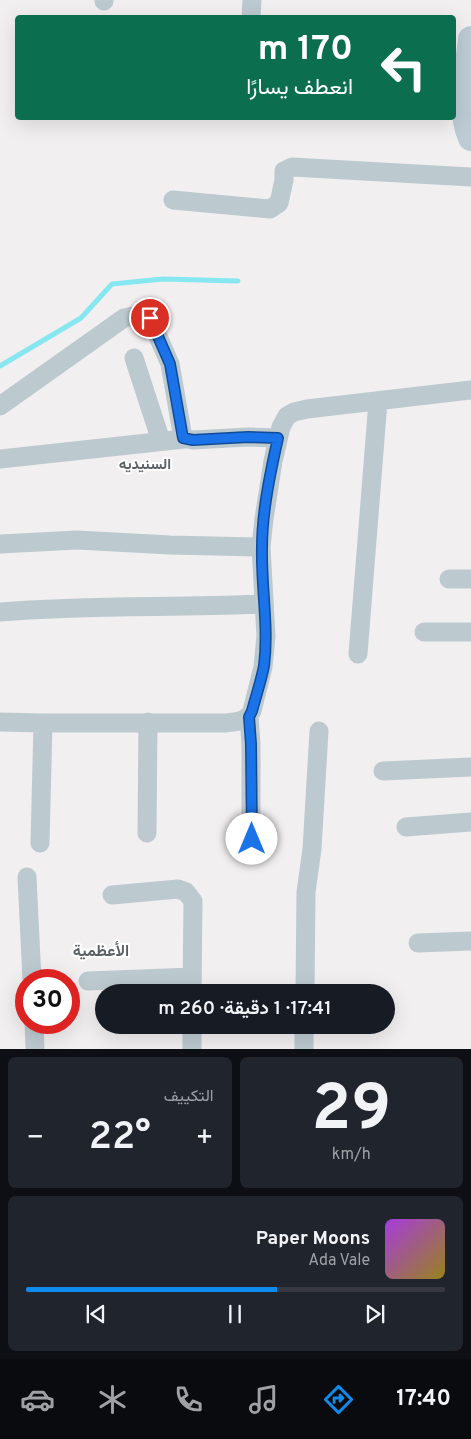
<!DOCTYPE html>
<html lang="ar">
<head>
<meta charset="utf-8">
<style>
	:root { --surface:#171b24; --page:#20242c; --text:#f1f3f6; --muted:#9ea1a6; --line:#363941; --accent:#0f8aed }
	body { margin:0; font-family:Overpass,Vazirmatn,sans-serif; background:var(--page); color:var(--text); direction:rtl; height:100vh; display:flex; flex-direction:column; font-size:19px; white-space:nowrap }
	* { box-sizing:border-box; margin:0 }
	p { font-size:16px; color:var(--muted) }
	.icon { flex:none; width:28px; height:28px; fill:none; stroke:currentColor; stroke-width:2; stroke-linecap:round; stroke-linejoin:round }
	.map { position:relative; height:1049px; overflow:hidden; direction:ltr }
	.side { display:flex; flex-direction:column; gap:8px; padding:8px; background:#0d0f14; flex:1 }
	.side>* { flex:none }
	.guide { position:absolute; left:15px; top:15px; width:441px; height:105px; border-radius:5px; box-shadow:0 5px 20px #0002; direction:rtl; background:#0b6e4f; color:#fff; overflow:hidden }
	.speed { position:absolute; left:15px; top:969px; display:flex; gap:10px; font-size:25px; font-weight:700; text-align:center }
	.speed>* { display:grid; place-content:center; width:65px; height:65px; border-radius:50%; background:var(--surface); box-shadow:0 5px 20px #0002; line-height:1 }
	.speed .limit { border:8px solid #d22; background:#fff; color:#111 }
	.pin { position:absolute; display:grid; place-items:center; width:42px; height:42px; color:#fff; margin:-21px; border:2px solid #fff; border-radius:50%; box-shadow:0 1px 5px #0007 }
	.me { position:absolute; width:55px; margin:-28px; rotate:0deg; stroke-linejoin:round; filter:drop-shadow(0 0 4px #0008) }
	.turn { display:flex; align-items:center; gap:18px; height:105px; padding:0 20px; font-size:22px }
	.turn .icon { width:65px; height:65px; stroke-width:2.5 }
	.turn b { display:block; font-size:35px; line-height:42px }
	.big { font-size:38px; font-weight:600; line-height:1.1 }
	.side .tile { flex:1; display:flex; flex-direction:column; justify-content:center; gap:8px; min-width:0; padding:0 18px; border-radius:8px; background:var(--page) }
	.side .dial { align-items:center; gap:0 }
	.dial b { font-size:65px; line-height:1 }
	.song { display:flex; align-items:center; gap:15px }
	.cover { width:60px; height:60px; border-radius:8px; background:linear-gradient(135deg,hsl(280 70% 55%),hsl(50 70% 35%)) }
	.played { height:5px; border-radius:2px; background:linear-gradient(90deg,var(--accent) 60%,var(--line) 60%) }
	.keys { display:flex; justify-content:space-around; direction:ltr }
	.heat { display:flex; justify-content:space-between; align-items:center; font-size:28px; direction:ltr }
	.side .tiles { flex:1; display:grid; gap:8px; grid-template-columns:1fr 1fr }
	.tile:last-child { grid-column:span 2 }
	.trip { position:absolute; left:95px; top:984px; width:300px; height:50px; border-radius:25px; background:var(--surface); box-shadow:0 5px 20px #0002; font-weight:600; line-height:50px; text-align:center; direction:rtl }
	.menu { display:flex; height:80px; justify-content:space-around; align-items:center; background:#090b0e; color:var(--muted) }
	.menu .icon { width:35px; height:35px }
	.menu .on { color:var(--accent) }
	.menu b { font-size:22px; color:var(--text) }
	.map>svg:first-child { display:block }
</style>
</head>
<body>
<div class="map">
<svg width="471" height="1049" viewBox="0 0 471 1049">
	<rect width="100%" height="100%" fill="#f2eff0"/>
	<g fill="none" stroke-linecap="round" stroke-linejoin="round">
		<path stroke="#86e7f1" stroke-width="5" d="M0 366 81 318 112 284 163 279 238 281"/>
		<path stroke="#bcc9cf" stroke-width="19" d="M104 0V1
			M251 18 252 0
			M173 200 270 209 279 203 284 180V171L292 167 471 177
			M134 358 161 441
			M0 406 124 318 142 314 150 318 170 364 183 438 193 440 248 437 278 438
			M0 459 184 439
			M0 544 77 540 170 545 261 547
			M449 579H471
			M0 612C88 605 176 608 263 604
			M424 632H471
			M358 654 378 401
			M249 717 251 744V839
			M0 722 43 723H226C238 721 246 722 252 711L263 667 266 636 261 547 264 519 273 461 281 427 287 416 294 412 307 409 471 390
			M383 771 471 767
			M406 827 471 822
			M147 833 148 722
			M40 843 43 723
			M27 877 32 980
			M112 895 178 889 186 892 193 901 192 992
			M418 943 471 941
			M88 981 192 977
			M305 992 306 892 312 849 319 731
			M34 1022 35 1049
			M192 1049V1025
			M304 1049V1025"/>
		<path stroke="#bccbd4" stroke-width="26" d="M471 39C468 70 458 109 471 138"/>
	</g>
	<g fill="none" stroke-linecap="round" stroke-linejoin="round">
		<g stroke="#114b97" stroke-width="12">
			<path id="route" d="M150 318 170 364 183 438 193 440 248 437 278 438C270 474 262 512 262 548 261 587 269 627 264 666 261 681 256 696 252 711L249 717 251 744 252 839"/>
		</g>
		<use href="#route" stroke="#1a73e8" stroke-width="9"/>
	</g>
	<g text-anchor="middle" stroke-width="4" stroke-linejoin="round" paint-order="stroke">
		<g font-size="15" font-weight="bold" fill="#5c6165" stroke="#fff">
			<text x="145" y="469">السنيديه</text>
		</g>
		<g font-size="16" font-weight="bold" fill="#5c6165" stroke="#fff">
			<text x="101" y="956">الأعظمية</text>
		</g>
	</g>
</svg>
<div class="speed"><div class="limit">30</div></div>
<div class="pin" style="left:150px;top:318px;background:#d93025"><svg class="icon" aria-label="arrive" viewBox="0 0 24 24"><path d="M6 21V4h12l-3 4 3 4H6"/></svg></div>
<svg class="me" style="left:252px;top:839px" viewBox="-20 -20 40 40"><circle r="19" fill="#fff"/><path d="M0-13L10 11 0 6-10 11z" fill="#1a73e8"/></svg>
<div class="trip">17:41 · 1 دقيقة · 260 m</div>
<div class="guide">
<div class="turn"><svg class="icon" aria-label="left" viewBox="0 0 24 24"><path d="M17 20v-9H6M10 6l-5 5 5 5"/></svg><div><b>170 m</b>انعطف يسارًا</div></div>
</div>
</div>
<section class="side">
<div class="tiles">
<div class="tile dial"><b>29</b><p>km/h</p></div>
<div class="tile"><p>التكييف</p>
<div class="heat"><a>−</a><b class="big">22°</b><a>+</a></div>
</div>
<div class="tile">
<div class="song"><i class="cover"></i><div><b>Paper Moons</b><p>Ada Vale</p></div></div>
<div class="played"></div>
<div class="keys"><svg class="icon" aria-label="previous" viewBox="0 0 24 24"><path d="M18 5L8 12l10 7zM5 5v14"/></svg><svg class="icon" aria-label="pause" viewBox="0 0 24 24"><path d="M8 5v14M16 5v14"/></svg><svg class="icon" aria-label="next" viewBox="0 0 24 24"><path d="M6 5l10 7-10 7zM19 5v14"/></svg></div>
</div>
</div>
</section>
<nav class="menu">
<b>17:40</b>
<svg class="icon on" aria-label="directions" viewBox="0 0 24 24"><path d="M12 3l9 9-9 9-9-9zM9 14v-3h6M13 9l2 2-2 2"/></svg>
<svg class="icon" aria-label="music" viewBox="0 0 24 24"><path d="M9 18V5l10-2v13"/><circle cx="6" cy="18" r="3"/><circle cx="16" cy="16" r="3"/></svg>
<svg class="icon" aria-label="phone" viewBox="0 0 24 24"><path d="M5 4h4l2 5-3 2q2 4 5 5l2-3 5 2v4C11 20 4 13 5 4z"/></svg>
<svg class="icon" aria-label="climate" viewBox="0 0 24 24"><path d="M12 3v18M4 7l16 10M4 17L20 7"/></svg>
<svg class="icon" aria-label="car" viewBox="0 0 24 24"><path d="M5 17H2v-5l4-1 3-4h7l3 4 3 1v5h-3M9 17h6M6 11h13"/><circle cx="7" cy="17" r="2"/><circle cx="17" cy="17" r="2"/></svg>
</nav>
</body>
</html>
